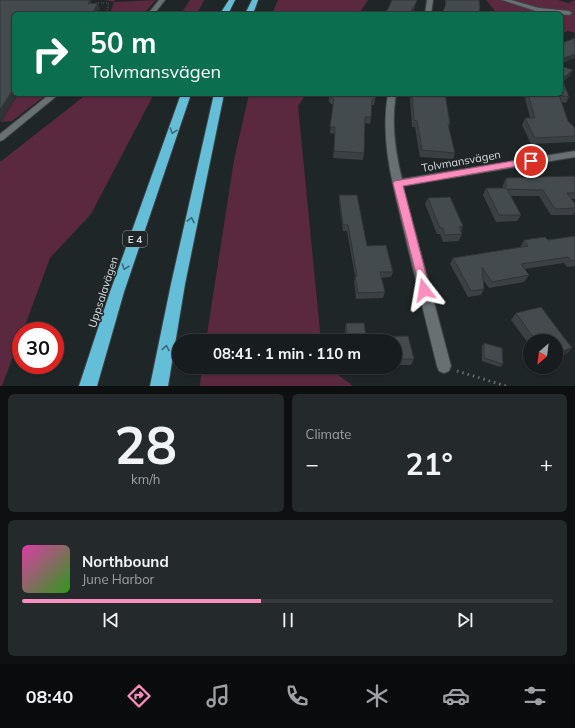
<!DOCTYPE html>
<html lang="en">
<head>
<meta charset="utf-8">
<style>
	:root { --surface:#171c1e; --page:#24292b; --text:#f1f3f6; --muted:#9ea1a4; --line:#363a3c; --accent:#fd8ebf }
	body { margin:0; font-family:Mulish,sans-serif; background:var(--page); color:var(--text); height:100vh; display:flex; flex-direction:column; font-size:15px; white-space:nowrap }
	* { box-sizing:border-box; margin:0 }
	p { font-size:13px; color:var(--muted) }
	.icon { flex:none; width:22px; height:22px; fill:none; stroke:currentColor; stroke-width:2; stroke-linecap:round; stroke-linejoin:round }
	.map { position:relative; height:386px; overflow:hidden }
	.drawer { display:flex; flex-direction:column; gap:8px; padding:8px; background:#0d0f10; flex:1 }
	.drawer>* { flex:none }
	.hud { position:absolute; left:12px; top:12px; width:551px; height:84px; border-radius:6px; box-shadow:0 1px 3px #0004,0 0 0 1px var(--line); background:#0b6e4f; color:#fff; overflow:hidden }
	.needle { width:26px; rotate:208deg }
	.fabs { position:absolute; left:523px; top:334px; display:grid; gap:8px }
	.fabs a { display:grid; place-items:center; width:40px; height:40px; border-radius:50%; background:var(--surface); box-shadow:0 1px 3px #0004,0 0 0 1px var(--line); font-size:20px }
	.speed { position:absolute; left:12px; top:322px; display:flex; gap:8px; font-size:20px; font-weight:700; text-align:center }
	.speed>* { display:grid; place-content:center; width:52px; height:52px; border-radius:50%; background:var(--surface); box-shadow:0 1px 3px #0004,0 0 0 1px var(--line); line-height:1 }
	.speed .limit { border:6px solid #d22; background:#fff; color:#111 }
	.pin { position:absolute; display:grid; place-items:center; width:34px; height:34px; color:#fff; margin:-17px; border:2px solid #fff; border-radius:50%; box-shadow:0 1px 4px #0007 }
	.me { position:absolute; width:44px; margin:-22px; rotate:346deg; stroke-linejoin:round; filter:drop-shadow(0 0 3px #0008) }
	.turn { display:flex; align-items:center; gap:14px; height:84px; padding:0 12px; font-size:18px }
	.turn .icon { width:52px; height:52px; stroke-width:2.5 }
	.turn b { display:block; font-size:28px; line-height:34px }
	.big { font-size:30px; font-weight:700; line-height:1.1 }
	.drawer .widget { flex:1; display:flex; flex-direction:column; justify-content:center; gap:6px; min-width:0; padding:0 14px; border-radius:6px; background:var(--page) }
	.drawer .dial { align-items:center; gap:0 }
	.dial b { font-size:52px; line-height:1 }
	.song { display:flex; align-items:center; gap:12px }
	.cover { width:48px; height:48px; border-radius:6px; background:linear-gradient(135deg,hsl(320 70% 55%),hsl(110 70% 35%)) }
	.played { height:4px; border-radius:2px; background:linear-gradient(90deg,var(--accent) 45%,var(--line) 45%) }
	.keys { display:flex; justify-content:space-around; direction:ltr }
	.heat { display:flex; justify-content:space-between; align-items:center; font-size:22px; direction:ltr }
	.drawer .tiles { flex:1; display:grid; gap:8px; grid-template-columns:1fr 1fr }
	.widget:last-child { grid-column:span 2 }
	.trip { position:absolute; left:172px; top:334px; width:230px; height:40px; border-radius:20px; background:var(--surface); box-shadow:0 1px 3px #0004,0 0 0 1px var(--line); font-weight:700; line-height:40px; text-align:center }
	.tabs { display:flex; height:64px; justify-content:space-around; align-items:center; background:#090b0c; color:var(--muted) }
	.tabs .icon { width:28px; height:28px }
	.tabs .current { color:var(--accent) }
	.tabs b { font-size:18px; color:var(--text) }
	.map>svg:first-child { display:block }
</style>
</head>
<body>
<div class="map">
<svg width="575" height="386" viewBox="0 0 575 386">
	<rect width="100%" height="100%" fill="#1f2628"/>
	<path fill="#5a283f" d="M105 0H115L114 2 156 0 143 14H110L114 2Z
		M190 0H204L197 14H181Z
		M278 0H368L359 14H272Z
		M486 0H558L568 3 575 0V33L568 31 561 34V14H502L495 11Z
		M18 94H47L12 121 1 122Z
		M87 94H154L91 214 50 258 23 331H21V336L2 386H0V162Z
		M249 94H306L298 106 321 341H206L234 160Z
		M202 367H328L353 386H200Z"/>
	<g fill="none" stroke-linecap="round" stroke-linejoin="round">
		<g stroke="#3e4345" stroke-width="2">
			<path id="minor" d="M159 0H165L154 14H148Z
				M427 0H433L431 14H425Z
				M502 0H511L539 8 569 11 572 13 569 15 539 12Z
				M50 94H59L3 140 0 141V134Z
				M388 94H396C391 123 395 151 402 179L575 151V157L403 186 451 366 449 371 444 373 439 371 437 366C427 326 417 285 407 244 396 195 379 145 388 94Z"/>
		</g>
		<g stroke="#3e4345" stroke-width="2">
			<path id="motorway" d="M229 0H235L228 14H220Z
				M252 0H258L253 14H245Z
				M181 94H191L124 292 97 386H79L110 292Z
				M214 94H224L185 284 168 386H150L171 284Z"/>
		</g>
		<path stroke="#676d6e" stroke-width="1.5" stroke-dasharray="0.5 2" stroke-linecap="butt" d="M96 3H109L106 14"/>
		<path stroke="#676d6e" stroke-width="3" stroke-dasharray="1.5 4" stroke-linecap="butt" d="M457 371 506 386"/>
		<use href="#minor" fill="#677072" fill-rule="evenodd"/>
		<use href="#motorway" fill="#64bed8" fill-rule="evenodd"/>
	</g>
	<path fill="#3a4043" d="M445 0H479L480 8 478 14H442L445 7Z
		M561 66 570 76 563 82 569 97 566 103 561 102 568 121 575 128V142L531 144 522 125 525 118H530L524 94H561Z
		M376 94 374 105H371V117L370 124 365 123 364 153 363 160 333 158 335 134 330 133 333 105 329 102V96Z
		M411 94H445L450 124 449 128 455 153 453 159 420 157 415 127H412L410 99Z
		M575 176V199H571L575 204V212L573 215H551L539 196H511L521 215 517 221 496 222 483 195 486 188H503V185L506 178Z
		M339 195 367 246 393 272 391 277 381 278 385 292 383 298 356 299 354 282 355 276 347 231H343L339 201Z
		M428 198 463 226 461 232 462 234 459 241 443 242 440 234H437L425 204Z
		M575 236V266L567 267 564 263 524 269 529 275 524 282 489 288 483 280 484 289 481 295 468 297 450 264 453 258 520 247 524 240H548Z
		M516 313 572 348 566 354 556 357V341H530V346L511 320Z
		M346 323H364L366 337 408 336 414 359 411 365H395V341H346L345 329Z
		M484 343 503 364 500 367 482 361V346Z"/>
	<path fill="#303437" d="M90 0H91L92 5 88 4Z
		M98 3 100 9 97 14H92Z
		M416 3 415 8 412 14H409Z
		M575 54V58L561 64V59Z
		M573 70 570 76 561 84 562 79Z
		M14 88V94H17L1 122 0 121V110Z
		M572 348 566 354 556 357V353Z"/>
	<path fill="#444b4e" stroke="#303437" d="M0 0H90L88 4 98 3 92 14H14V88L0 110Z
		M392 0H417L416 3 409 14H384L388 9Z
		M446 0H479L480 8 478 14H442L446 4Z
		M575 38V54L561 59V46L565 44 562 43Z
		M561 66 573 70 562 79 569 97 559 95 568 121 575 128V136L535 138 525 118H535L528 94H561Z
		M330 94H376L375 99H372L371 117H365L364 153 334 151 335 127H330L334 99 329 96Z
		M412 94H445L450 124H448L455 153 422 150 417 121 414 120Z
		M575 176V193H567L575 204V208L555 209 543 190 507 189 521 215H499L486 188H506V178Z
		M339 195H357L367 246 386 245 393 272H380L385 292 358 293 355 276H357L348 225H343Z
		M450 197 463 226 459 227 462 234 445 235 443 228H440L428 198Z
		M575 236V261H572L568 257 521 264 529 275 492 282 482 267 484 289 471 291 453 258 528 246 524 240 545 237 548 240Z
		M541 307 572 348 556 353V341H536L516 313Z
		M346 323H364L366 337 408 336 414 359H395V341H348Z
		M484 343 502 348 503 364 484 358Z"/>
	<defs><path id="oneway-chevron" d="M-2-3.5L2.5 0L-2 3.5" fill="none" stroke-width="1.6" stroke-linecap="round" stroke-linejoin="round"/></defs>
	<g stroke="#3e6a77">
		<use href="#oneway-chevron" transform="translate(173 131) rotate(109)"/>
		<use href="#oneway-chevron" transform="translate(191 220) rotate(-78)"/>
		<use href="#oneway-chevron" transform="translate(125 267) rotate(109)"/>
		<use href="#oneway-chevron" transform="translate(166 348) rotate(-80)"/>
	</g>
	<path fill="#fd8ebf" stroke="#a45c7c" d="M531 158 534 159V163L403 186 430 290 428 293 424 295 421 293 393 183 395 181Z"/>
	<g text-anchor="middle" stroke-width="3" stroke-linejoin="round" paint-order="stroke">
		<rect fill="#1f2628" stroke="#9da3a4" stroke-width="1" x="123" y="231" width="24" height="16" rx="3"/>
		<g font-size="10" font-weight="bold" fill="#d3d8d9">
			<text x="135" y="243">E 4</text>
		</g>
		<g font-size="11" fill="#d3d8d9" stroke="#1f2628">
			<text transform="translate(461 161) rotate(-10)" y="4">Tolvmansvägen</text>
			<text transform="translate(103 292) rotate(-72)" y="4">Uppsalavägen</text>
		</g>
	</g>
</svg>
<div class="fabs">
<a><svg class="needle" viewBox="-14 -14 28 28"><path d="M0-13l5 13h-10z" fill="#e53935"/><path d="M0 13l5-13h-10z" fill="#9ea1a4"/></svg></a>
</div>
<div class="speed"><div class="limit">30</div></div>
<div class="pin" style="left:531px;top:161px;background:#d93025"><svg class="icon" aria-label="arrive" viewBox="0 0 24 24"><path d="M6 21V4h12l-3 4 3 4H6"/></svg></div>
<svg class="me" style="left:424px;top:290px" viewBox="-20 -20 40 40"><path d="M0-17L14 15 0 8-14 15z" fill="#fd8ebf" stroke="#fff" stroke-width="4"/></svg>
<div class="trip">08:41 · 1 min · 110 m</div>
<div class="hud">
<div class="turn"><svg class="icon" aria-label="right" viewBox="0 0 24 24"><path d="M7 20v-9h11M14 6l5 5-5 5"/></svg><div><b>50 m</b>Tolvmansvägen</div></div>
</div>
</div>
<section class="drawer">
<div class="tiles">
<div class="widget dial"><b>28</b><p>km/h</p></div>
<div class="widget"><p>Climate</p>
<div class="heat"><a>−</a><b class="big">21°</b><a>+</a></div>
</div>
<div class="widget">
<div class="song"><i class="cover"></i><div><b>Northbound</b><p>June Harbor</p></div></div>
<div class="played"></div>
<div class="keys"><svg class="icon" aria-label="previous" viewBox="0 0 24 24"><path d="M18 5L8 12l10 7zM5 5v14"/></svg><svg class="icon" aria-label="pause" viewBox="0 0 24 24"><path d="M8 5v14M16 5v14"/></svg><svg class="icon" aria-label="next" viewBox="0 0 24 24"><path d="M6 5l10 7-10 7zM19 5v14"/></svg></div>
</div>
</div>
</section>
<nav class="tabs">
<b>08:40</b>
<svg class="icon current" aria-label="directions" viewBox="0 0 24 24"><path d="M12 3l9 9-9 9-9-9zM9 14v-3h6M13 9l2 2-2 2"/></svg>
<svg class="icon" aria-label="music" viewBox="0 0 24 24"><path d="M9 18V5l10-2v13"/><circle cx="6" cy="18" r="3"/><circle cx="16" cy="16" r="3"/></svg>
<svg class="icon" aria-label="phone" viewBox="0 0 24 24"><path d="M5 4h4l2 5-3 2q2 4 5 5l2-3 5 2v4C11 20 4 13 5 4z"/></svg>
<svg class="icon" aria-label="climate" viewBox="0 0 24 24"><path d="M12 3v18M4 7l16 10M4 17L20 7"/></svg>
<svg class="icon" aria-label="car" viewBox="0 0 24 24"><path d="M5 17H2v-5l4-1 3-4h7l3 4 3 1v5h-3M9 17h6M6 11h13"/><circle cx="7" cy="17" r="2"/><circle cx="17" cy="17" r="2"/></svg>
<svg class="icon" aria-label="filters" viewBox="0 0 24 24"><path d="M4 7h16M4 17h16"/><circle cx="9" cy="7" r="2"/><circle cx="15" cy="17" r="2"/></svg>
</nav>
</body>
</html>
